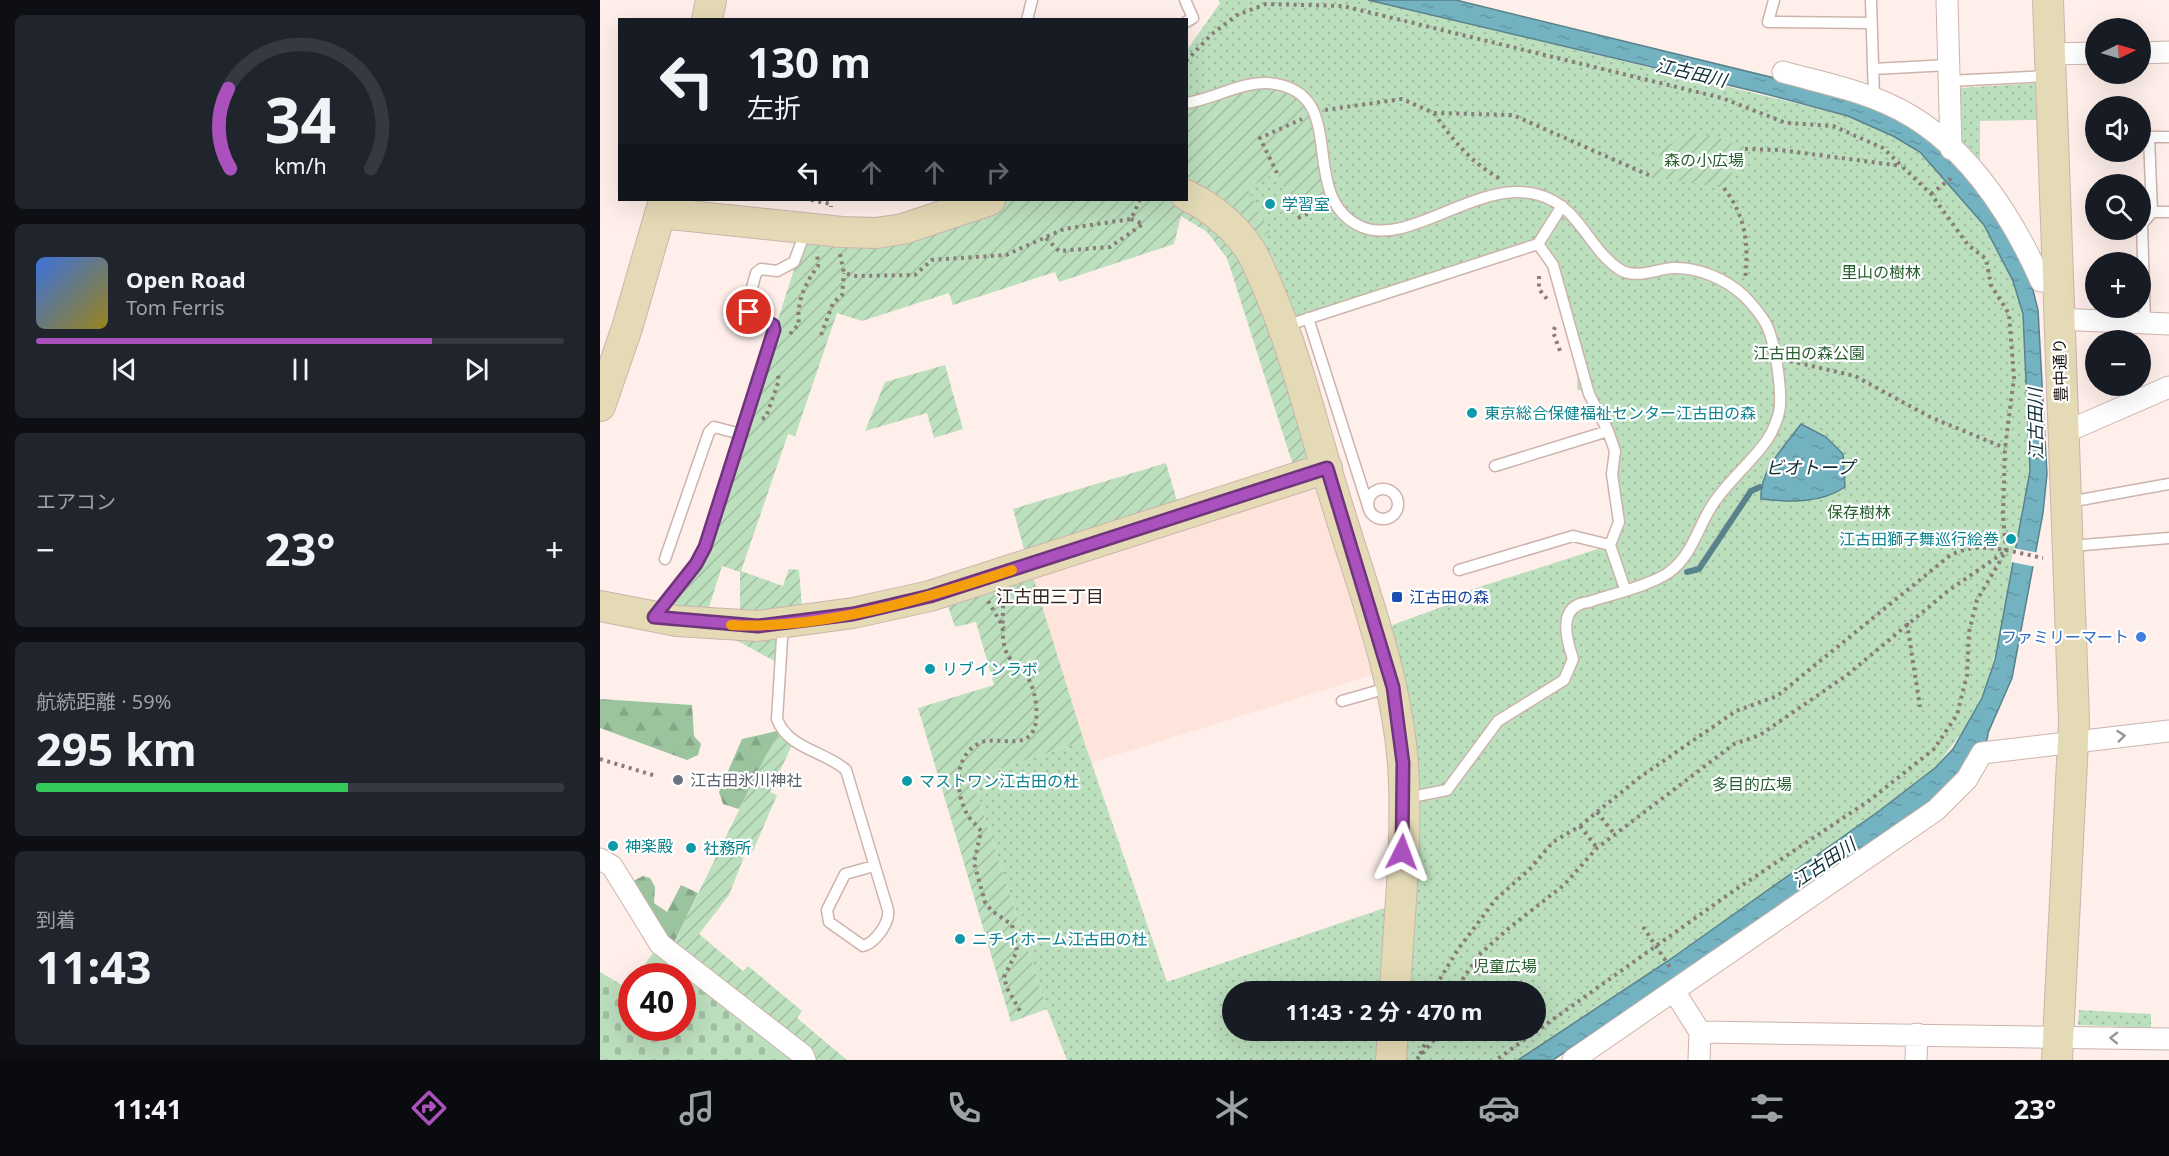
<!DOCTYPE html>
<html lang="ja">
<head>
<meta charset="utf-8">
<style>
	:root { --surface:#171b24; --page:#20242c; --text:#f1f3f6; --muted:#9ea1a6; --line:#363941; --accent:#ab51bd }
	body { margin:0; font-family:"Noto Sans","Noto Sans JP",sans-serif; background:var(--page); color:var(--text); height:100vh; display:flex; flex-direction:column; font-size:22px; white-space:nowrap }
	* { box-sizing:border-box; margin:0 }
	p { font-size:20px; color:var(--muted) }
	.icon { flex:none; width:33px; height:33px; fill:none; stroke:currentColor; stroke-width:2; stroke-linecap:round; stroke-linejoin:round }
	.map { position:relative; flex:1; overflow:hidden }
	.details { display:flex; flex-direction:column; gap:15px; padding:15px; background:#0d0f14; width:600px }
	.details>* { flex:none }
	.banner { position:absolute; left:18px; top:18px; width:570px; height:183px; border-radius:0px; box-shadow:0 6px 24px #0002; background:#171b24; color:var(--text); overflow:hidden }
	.needle { width:39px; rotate:85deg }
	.fabs { position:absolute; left:1485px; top:18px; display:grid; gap:12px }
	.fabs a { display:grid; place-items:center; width:66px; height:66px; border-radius:50%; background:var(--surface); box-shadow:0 6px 24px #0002; font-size:30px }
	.speed { position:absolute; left:18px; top:963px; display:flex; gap:12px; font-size:30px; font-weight:700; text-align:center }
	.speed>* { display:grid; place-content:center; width:78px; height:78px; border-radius:50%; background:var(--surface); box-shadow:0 6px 24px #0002; line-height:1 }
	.speed .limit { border:9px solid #d22; background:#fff; color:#111 }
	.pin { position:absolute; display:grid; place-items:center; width:51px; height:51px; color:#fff; margin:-26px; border:3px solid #fff; border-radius:50%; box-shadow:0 2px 6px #0007 }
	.me { position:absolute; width:66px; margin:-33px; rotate:3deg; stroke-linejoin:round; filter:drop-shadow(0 0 4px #0008) }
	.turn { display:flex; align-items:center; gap:21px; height:126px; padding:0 30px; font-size:27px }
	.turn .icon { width:78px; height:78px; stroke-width:2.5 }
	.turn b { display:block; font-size:42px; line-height:51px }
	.lanes { display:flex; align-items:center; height:57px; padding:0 30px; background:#0003; justify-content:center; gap:30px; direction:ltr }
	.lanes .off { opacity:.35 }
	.big { font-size:45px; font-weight:700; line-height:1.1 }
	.details .widget { flex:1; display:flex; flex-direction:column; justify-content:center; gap:9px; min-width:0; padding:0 21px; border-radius:9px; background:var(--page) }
	.details .dial { align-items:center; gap:0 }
	.dial svg { height:156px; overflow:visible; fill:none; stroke:var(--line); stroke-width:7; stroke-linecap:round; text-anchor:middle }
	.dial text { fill:var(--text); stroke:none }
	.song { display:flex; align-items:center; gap:18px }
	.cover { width:72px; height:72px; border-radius:9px; background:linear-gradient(135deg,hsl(220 70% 55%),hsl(50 70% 35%)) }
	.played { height:6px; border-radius:3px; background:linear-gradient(90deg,var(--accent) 75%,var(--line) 75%) }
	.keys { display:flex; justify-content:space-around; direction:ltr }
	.heat { display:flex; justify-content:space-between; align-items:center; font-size:33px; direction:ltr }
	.charge { height:9px; border-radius:4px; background:linear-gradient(90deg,#34c759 59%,var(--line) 0) }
	.trip { position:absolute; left:622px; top:981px; width:324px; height:60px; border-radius:30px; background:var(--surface); box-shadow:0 6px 24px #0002; font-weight:700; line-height:60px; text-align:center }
	.tab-bar { display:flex; height:96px; justify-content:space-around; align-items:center; background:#090b0e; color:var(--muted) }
	.tab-bar .icon { width:42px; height:42px }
	.tab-bar .on { color:var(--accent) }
	.tab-bar b { font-size:27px; color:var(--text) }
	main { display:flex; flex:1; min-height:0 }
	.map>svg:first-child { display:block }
</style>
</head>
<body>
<main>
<section class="details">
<div class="widget dial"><svg viewBox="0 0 100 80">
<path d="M14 69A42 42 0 1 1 86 69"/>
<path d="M14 69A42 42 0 0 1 13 28" stroke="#ab51bd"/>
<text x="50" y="56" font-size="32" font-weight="700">34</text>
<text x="50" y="72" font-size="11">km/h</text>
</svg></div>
<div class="widget">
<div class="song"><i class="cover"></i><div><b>Open Road</b><p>Tom Ferris</p></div></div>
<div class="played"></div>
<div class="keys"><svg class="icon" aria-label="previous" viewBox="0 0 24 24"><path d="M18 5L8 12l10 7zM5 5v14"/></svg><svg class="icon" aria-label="pause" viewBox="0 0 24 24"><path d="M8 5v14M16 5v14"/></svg><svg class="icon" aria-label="next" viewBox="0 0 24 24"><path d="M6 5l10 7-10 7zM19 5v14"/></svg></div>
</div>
<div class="widget"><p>エアコン</p>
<div class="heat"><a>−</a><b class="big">23°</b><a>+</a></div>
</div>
<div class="widget"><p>航続距離 · 59%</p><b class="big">295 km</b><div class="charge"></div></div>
<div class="widget"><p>到着</p><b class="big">11:43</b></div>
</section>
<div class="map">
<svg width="1569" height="1060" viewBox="0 0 1569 1060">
	<defs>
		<pattern id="forest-firs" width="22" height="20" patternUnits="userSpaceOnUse" patternTransform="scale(1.5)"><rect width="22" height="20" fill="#9bc39e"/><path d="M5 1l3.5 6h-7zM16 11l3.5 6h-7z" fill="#85a787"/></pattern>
		<pattern id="cemetery-stones" width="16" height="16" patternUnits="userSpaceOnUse" patternTransform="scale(1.5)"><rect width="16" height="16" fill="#bcdfbe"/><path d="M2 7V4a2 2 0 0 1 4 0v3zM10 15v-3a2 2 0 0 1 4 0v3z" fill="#a1bea2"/></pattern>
		<pattern id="park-dots" width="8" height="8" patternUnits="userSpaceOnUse" patternTransform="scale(1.5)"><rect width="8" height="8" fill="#bcdfbe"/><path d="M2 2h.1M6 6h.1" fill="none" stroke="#a1bea2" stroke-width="1.8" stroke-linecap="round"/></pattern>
		<pattern id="garden-furrows" width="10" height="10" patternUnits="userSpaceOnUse" patternTransform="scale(1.5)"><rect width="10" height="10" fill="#bcdfbe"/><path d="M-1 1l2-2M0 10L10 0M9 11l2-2" fill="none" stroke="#a1bea2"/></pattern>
		<pattern id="water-ripples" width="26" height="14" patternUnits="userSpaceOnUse" patternTransform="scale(1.5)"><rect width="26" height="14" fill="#73b2c1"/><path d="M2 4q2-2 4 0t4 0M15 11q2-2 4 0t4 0" fill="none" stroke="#6398a5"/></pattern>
	</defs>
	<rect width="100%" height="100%" fill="#feefea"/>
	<path fill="#ffe4db" d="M727 468 788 670 491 763 429 564Z"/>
	<path fill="url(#forest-firs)" d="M0 699 92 705 94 736 101 744 98 755 87 760 0 728Z
		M181 730 139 809 123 804 119 792 142 739Z
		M43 876 50 878 55 887 54 903 67 912 81 885 98 893 70 951 24 886Z"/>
	<path fill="url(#cemetery-stones)" d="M60 944 205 1060H0V972L27 988 31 982 32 1028H82V976H36Z"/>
	<path fill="url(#park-dots)" fill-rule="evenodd" d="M618 0H768L797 6 1248 116 1293 136 1320 152 1384 225 1413 281 1423 314 1430 471 1401 631 1387 686 1368 724 1335 768 1279 811 1068 961 918 1060H467L447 1009 372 778 484 741 567 982 799 903 803 852 776 631 869 597 867 591 1010 545 1019 522 1015 451 989 394 977 389 978 361 953 265 938 244 681 327 587 195V50L620 3ZM633 992H936V1030H633Z
		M1436 83 1437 120 1380 121V160L1362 144 1360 88Z
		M1479 1010 1551 1014V1028L1478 1025Z"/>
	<path fill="url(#garden-furrows)" fill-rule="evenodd" d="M668 83 707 100 733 202 698 218 677 173 647 188 670 232 658 238 727 468 697 478 627 258 607 232 581 216 574 244 459 282 455 272 353 305 349 293 262 321 237 313 195 436 188 434 141 571 183 586 189 569 199 570 203 620 183 623 180 664 104 623 54 617 105 547 207 229 242 232 390 200H586L587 99ZM122 566 140 572V625L104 623Z
		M1087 134 1115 136 1145 149 1124 188 1053 177 1061 150Z
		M345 365 363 429 334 438 327 413 265 431 285 382Z
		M566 463 581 515 429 564 484 741 372 778 447 1009 411 1022 318 708 394 685 376 622 355 627 343 592 428 564 413 509Z
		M181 730 194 741 170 792 177 795 153 851 147 849 129 895 99 934 143 971 148 966 202 1011 197 1018 247 1060H205L70 951 165 757Z"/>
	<path fill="url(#water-ripples)" stroke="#59838c" stroke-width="1.5" d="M768 0H856L1256 98 1314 125 1372 180 1398 214 1429 274 1438 310 1447 474 1443 513 1412 678 1388 733C1388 757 1341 794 1323 811L953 1060H918L1068 961 1279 811 1335 768 1353 749 1382 698 1395 660 1430 471 1423 314 1413 281 1384 225 1320 152 1293 136 1248 116 1162 93Z
		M1201 424 1226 437 1243 454 1245 487C1220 504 1190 502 1161 499 1159 471 1185 446 1201 424Z"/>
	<path fill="#feefea" d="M1413 548 1440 553 1437 567 1411 562Z"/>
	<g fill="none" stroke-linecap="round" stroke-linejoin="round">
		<path stroke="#59838c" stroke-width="6" d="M1087 572 1099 569 1151 491 1160 487"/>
		<g stroke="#ccb4ac" stroke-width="13">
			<path id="lane" d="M585 0 593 18 586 22
				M1174 0 1168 22 1271 23
				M1271 0 1274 98
				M427 20 432 0
				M1273 69 1349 65
				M1349 81 1448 76
				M586 103C614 99 640 82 667 83 755 89 693 197 762 227 810 247 880 177 939 195 979 206 988 248 1019 269 1035 280 1056 269 1073 268 1098 267 1126 279 1144 296 1151 303 1160 314 1165 322 1175 339 1181 385 1180 404 1180 415 1173 431 1167 440 1151 463 1128 481 1113 504 1098 526 1092 557 1068 573 1051 585 1010 595 989 602 957 605 966 638 973 659L964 680 898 721 847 790 806 798
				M1552 212H1569
				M938 244 962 206
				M708 318 768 506
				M1545 323 1542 224 1552 212 1549 137H1569
				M685 326 938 244 953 265 989 394 1008 431 1015 451 1012 474 1019 522 1010 545 1025 589
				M895 466 1008 431
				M768 504a15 15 0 1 1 30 0a15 15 0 1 1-30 0Z
				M1469 502 1569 484
				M1471 546 1569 538
				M65 559 109 432 114 427 141 434
				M859 570 973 536 1010 545
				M56 614 96 564 105 547 174 330 173 325 157 317 147 306 156 273 161 269 177 271 194 262 206 230
				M183 623 177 719C188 749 225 751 246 770L288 910C290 923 275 943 263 946L229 922 227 910 245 874 274 866
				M742 701 791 687"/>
		</g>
		<g stroke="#ccb4ac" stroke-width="23">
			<path id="street" d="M1347 0 1351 149
				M1540 53 1569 52
				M1450 54 1496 53
				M1183 72C1219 82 1255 89 1288 104 1361 136 1410 211 1441 281L1457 280
				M1458 319 1569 324
				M1463 433 1569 387
				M0 859 12 866 60 944 203 1055 205 1060
				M1074 991 1100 1032 1099 1060
				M1100 1032 1569 1039
				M973 1060 1336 810 1367 779 1382 753 1569 731
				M1316 1060 1317 1034"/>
		</g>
		<g stroke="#ccb4ac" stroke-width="32">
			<path id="secondary" d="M1448 0 1474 721 1457 1060
				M107 20 111 0
				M586 195C613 208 642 232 655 259 692 335 711 421 736 501 762 587 796 673 803 764 808 840 799 916 795 992
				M61 213 242 232 276 233 303 229 390 200
				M0 406 27 328 64 200
				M0 606 77 621 158 626 253 613 330 596 727 468
				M791 1060 793 1030"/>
		</g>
		<path stroke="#887d79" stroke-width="4" stroke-dasharray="3 4.5" stroke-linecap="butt" d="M586 61 612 34 637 15 666 4 743 6 1122 98 1186 123 1233 126 1283 148 1331 194 1368 245 1386 259 1391 285 1409 314 1414 378 1405 448 1403 516 1406 551 1377 600 1369 632 1367 675 1357 715 1334 749 1270 800 1129 894 896 1060
			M725 110 802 99 834 113 913 115 1053 177
			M834 113C853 141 871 162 900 179
			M1145 149 1180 150 1302 166
			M677 173 660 138 702 119
			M1124 188C1146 217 1149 244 1145 280
			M1331 194 1354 176
			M211 200 231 204V207
			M698 218 722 207
			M446 238 459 251 510 247 543 224 531 219
			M240 254 244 273 256 276 315 275 332 260 406 255 464 229 531 219 540 200
			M939 276V289L947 299
			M955 327 953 332 960 351
			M190 334 199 324C196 303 205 283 218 266L217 252
			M221 335 233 303 242 295 244 273
			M1190 361 1255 376 1330 417 1405 448
			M162 419 166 417 179 380 177 372
			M403 598C404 614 399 643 409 657 412 662 418 665 422 669 434 683 438 704 436 721 432 753 399 736 382 742 354 753 354 790 367 814 370 820 377 825 381 831L374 863 385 902 391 910 412 925 417 951 404 977 407 988 420 1011
			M388 601 404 628
			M1307 623 1320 707
			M0 759 56 776
			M997 812 1015 835
			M980 826 997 848
			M1043 927 1072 970
			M832 992 859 948 896 899 930 869 953 842 980 826 1040 777 1136 711 1177 696 1348 557C1376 539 1412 552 1443 558
			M854 992 879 955 909 928 964 885 997 848 1134 744 1160 735 1247 675 1348 591 1403 553
			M820 1054 832 1030
			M817 1059 843 1030"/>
		<use href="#lane" stroke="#fff" stroke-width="10"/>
		<use href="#street" stroke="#fff" stroke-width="21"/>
		<use href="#secondary" stroke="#e4dab5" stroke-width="30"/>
	</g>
	<defs><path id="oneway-chevron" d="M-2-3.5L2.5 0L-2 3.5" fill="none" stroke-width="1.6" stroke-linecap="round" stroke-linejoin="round" transform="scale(1.5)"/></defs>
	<g stroke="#999594">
		<use href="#oneway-chevron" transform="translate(1521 736) rotate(-6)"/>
		<use href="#oneway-chevron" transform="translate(1514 1038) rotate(-179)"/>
	</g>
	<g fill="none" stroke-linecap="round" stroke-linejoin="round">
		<g stroke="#6f357b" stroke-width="15">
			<path id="route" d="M149 312 173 325 174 330 105 547 96 564 54 617 158 626 253 614 330 596 727 468 793 687 803 763 802 852"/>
		</g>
		<use href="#route" stroke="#ab51bd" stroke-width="10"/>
		<path stroke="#f59e0b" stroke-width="10" d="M131 625C222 630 327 598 412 570"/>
	</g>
	<g fill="#0f9aa8" stroke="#fff" stroke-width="2">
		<circle cx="670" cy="204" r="6"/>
		<circle cx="872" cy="413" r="6"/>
		<circle cx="1411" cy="539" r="6"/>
		<circle cx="330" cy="669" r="6"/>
		<circle cx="307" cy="781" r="6"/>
		<circle cx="13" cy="846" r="6"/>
		<circle cx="91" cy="848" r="6"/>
		<circle cx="360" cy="939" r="6"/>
	</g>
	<rect fill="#1a4fb4" stroke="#fff" stroke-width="2" x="791" y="591" width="12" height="12" rx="3"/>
	<circle fill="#3f7fe0" stroke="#fff" stroke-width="2" cx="1541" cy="637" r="6"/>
	<circle fill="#6b7280" stroke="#fff" stroke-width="2" cx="78" cy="780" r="6"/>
	<g text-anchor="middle" stroke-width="4.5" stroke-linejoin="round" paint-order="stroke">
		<g font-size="16" fill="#27602f" stroke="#fff">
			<text x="1104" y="166">森の小広場</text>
			<text x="1281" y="278">里山の樹林</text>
			<text x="1209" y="359">江古田の森公園</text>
			<text x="1259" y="518">保存樹林</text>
			<text x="1152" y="790">多目的広場</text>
			<text x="905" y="972">児童広場</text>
		</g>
		<g font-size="16" fill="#0d838f" stroke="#fff" text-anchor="start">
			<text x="682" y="210">学習室</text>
			<text x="884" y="419">東京総合保健福祉センター江古田の森</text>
			<text x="1399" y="545" text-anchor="end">江古田獅子舞巡行絵巻</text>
			<text x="342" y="675">リブインラボ</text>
			<text x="319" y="787">マストワン江古田の杜</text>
			<text x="25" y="852">神楽殿</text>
			<text x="103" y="854">社務所</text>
			<text x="372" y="945">ニチイホーム江古田の杜</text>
		</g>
		<g font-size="16" fill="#1c1411" stroke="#fff">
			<text transform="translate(1460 370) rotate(-92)" y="6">豊中通り</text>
		</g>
		<g font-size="16" fill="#164399" stroke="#fff" text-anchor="start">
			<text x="809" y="603">江古田の森</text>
		</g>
		<g font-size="16" fill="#366cbe" stroke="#fff" text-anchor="end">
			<text x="1529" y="643">ファミリーマート</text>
		</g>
		<g font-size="16" fill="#5b616d" stroke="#fff" text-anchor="start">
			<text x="90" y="786">江古田氷川神社</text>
		</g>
		<g font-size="18" font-style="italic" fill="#0e2e35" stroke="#fff">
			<text transform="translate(1091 73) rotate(13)" y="6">江古田川</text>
			<text transform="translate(1436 424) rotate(-91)" y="6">江古田川</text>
			<text x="1210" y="474">ビオトープ</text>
			<text transform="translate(1224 863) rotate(-34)" y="6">江古田川</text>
		</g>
		<g font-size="18" fill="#37251f" stroke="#fff">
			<text x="450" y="603">江古田三丁目</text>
		</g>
	</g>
</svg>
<div class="fabs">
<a><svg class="needle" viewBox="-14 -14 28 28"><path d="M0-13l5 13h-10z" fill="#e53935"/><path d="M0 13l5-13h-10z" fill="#9ea1a6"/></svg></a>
<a><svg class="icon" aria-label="sound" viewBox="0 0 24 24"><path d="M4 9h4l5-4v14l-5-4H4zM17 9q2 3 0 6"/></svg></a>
<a><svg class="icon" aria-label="search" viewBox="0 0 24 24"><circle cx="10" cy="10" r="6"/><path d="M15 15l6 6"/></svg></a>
<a>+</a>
<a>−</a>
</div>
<div class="speed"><div class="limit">40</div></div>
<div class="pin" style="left:149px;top:312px;background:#d93025"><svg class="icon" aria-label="arrive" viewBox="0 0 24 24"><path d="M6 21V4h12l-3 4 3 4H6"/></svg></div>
<svg class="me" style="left:802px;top:852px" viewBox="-20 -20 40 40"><path d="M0-17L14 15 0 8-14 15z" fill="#ab51bd" stroke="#fff" stroke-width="4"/></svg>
<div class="trip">11:43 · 2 分 · 470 m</div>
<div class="banner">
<div class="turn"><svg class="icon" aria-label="left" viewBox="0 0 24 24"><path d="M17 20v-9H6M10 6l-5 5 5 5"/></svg><div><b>130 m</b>左折</div></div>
<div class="lanes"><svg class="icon" aria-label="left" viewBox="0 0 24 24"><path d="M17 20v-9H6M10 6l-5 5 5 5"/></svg><svg class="icon off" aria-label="ahead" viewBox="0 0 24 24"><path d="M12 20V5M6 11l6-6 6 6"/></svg><svg class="icon off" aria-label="ahead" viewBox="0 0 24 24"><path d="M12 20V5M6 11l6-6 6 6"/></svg><svg class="icon off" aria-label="right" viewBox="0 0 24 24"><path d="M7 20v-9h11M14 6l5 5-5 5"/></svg></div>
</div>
</div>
</main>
<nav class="tab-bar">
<b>11:41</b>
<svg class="icon on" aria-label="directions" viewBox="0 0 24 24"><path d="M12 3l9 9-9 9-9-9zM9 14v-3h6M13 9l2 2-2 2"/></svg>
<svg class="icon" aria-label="music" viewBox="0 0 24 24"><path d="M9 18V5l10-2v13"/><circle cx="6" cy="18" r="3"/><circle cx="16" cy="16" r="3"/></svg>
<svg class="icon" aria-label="phone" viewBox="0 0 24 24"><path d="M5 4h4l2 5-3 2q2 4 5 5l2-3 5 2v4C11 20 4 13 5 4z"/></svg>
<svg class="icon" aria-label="climate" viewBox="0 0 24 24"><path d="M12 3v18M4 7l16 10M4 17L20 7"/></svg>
<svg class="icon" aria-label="car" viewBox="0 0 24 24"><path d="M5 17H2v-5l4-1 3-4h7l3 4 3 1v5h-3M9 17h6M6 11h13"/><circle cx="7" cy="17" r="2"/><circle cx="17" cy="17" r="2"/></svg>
<svg class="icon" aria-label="filters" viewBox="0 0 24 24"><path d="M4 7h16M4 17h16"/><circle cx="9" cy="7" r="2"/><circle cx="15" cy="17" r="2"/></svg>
<b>23°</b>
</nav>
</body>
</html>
